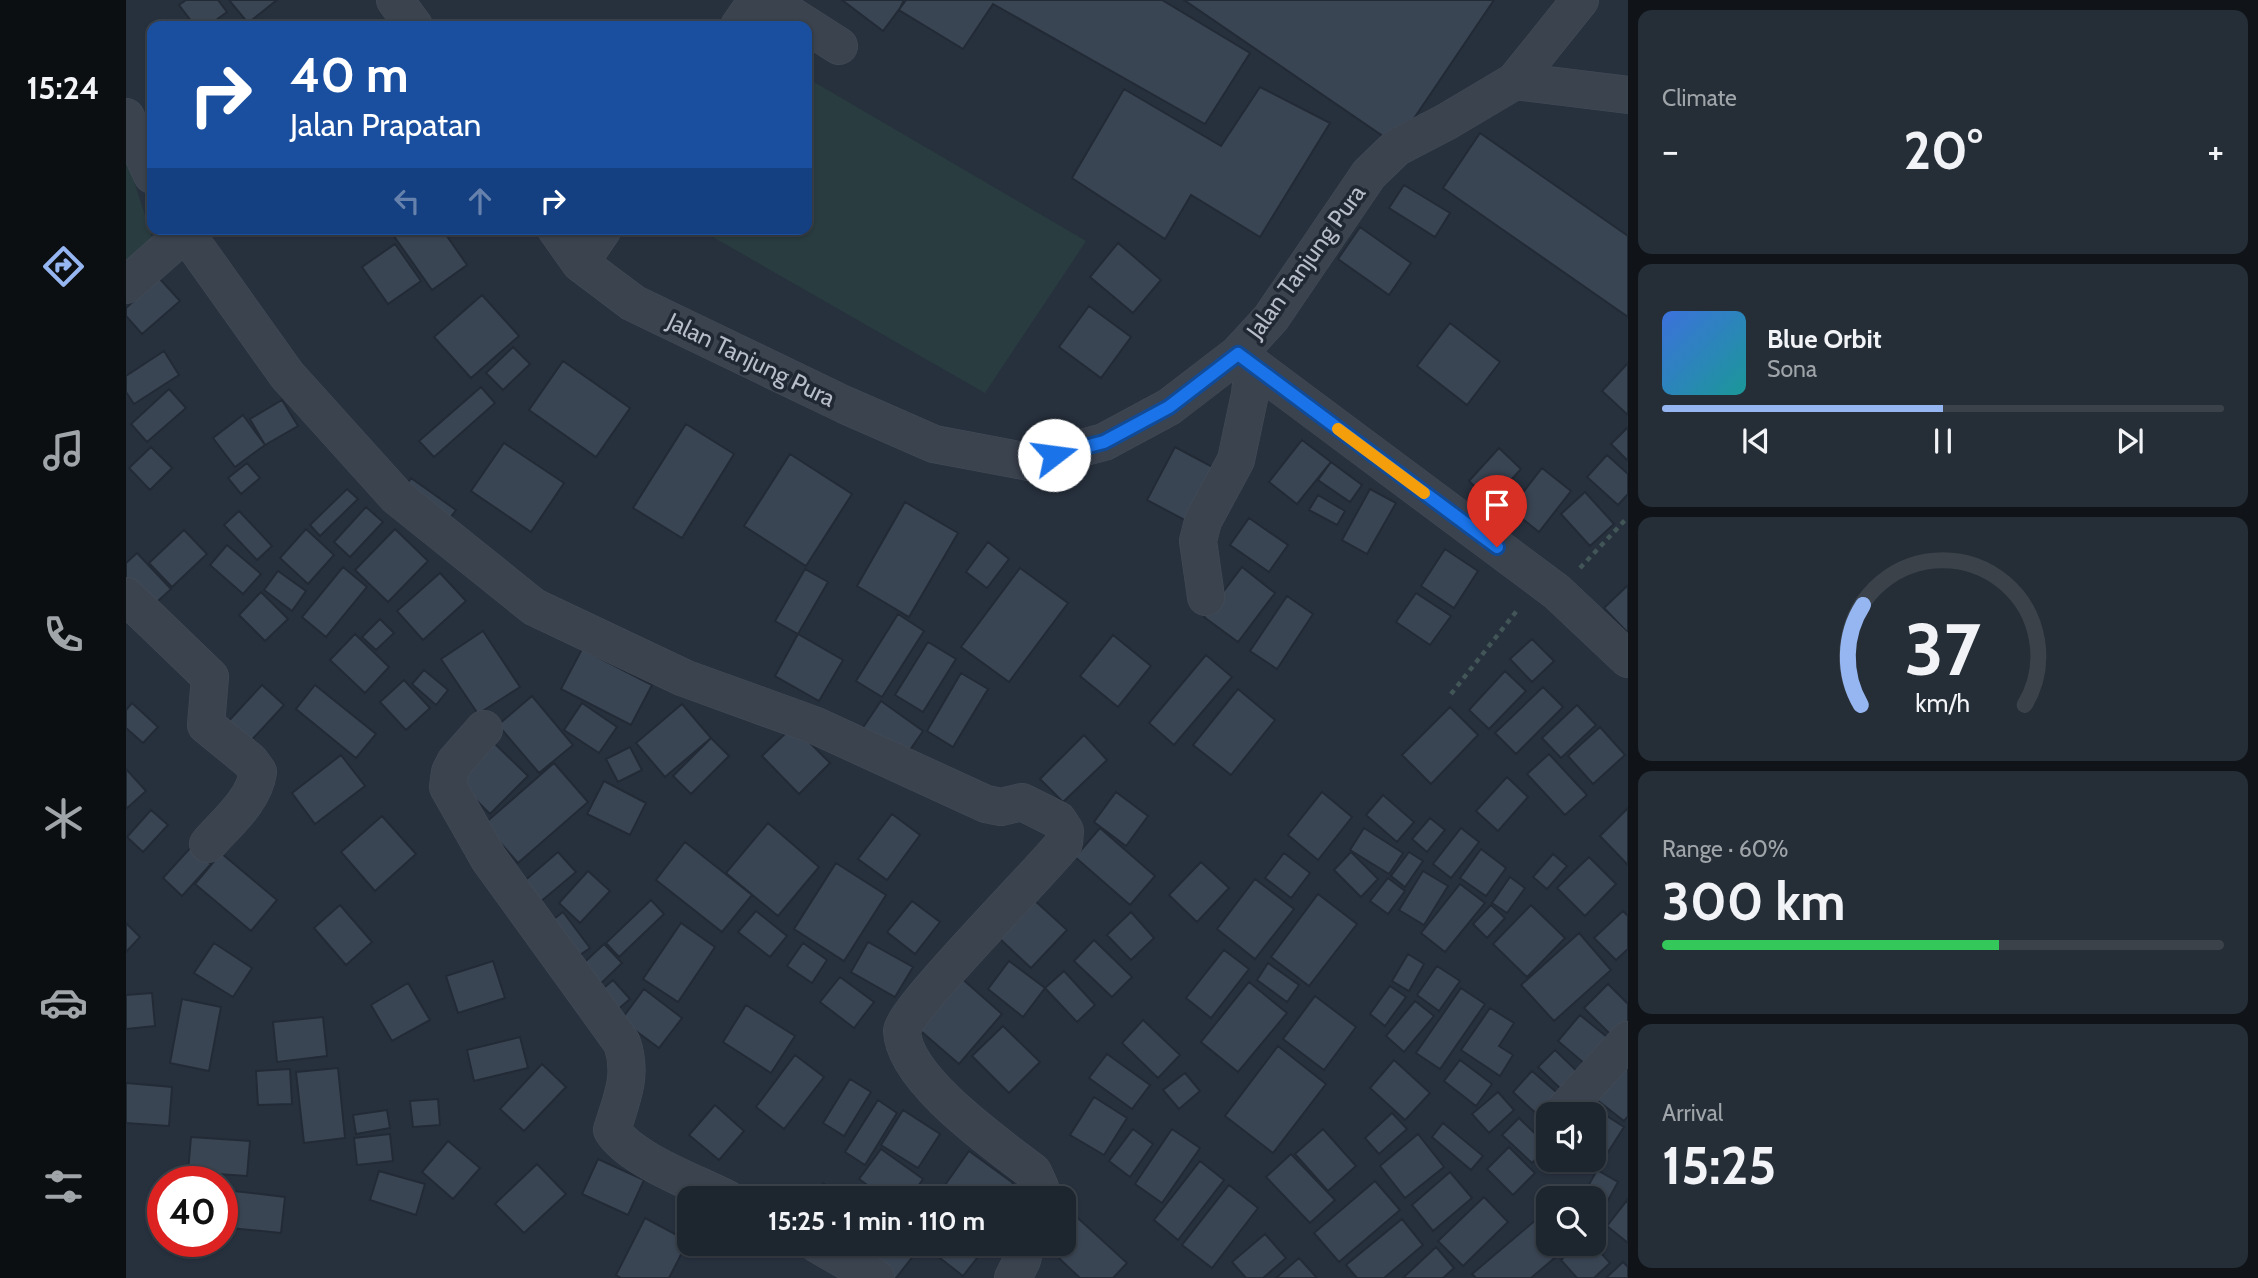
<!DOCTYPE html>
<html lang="en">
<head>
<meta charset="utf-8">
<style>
	:root { --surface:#1d252e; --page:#252d36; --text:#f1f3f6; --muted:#a0a5aa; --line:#3b424a; --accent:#95b6f1 }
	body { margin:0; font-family:Cabin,sans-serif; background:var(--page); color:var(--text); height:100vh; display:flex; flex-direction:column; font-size:26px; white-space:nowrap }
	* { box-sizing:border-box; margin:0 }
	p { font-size:23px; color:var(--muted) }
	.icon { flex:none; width:38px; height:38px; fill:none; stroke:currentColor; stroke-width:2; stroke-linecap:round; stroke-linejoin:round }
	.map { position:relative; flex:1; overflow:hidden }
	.side { display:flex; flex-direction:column; gap:10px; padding:10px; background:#101419; width:630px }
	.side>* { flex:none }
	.hud { position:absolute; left:21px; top:21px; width:665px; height:214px; border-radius:14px; box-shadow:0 2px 5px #0004,0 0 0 2px var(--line); background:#1a4fa0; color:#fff; overflow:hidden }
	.buttons { position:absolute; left:1410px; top:1102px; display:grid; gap:14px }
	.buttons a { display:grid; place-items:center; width:70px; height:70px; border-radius:14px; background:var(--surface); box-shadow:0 2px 5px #0004,0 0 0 2px var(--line); font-size:35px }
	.speed { position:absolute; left:21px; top:1166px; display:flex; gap:14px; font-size:35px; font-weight:700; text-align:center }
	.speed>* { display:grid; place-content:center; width:91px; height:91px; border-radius:50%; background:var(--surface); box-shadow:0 2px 5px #0004,0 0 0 2px var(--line); line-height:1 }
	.speed .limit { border:10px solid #d22; background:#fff; color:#111 }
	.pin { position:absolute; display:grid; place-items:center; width:60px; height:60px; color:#fff; margin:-72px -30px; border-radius:50% 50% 50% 0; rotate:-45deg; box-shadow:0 0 7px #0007 }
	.pin .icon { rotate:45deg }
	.me { position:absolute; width:77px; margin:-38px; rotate:75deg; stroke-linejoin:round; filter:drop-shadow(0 0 5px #0008) }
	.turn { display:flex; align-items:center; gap:24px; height:147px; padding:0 28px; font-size:32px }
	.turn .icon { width:91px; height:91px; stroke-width:2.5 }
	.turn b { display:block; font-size:49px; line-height:60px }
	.lanes { display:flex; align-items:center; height:66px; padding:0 28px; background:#0003; justify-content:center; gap:35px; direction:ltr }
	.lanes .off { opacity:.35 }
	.big { font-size:52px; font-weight:700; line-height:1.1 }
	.side .widget { flex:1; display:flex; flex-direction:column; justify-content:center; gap:10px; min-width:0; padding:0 24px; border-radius:14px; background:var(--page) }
	.side .dial { align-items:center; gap:0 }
	.dial svg { height:182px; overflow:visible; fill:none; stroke:var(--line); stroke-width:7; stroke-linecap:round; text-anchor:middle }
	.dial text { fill:var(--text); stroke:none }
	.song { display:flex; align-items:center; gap:21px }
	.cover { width:84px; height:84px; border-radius:10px; background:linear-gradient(135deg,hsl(220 70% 55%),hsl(180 70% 35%)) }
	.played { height:7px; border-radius:4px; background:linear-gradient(90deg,var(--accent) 50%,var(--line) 50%) }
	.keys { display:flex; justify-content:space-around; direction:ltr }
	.heat { display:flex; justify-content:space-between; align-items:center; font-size:38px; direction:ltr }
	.charge { height:10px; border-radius:5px; background:linear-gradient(90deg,#34c759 60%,var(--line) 0) }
	.trip { position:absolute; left:551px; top:1186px; width:399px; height:70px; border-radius:14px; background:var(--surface); box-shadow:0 2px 5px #0004,0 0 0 2px var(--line); font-weight:700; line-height:70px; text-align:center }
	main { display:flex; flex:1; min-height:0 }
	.tab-bar { display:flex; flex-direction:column; width:126px; justify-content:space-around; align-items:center; background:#0c0f12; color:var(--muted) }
	.tab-bar .icon { width:49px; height:49px }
	.tab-bar .on { color:var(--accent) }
	.tab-bar b { font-size:32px; color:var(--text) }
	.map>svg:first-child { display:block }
</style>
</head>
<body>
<main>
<nav class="tab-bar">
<b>15:24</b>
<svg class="icon on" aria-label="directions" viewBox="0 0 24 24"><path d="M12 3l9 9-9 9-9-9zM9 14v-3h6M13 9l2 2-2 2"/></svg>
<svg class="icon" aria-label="music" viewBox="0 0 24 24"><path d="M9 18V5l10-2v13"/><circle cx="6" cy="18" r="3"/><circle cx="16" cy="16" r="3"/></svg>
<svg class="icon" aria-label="phone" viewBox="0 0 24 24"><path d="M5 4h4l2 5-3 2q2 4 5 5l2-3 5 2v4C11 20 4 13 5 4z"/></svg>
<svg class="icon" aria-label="climate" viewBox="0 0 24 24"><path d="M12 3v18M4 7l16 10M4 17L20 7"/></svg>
<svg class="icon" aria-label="car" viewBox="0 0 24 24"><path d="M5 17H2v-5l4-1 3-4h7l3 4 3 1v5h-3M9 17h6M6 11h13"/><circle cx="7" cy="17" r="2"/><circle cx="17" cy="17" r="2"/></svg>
<svg class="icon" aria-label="filters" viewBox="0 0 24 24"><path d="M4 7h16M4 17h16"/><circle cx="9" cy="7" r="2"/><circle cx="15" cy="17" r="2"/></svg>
</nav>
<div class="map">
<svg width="1502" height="1278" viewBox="0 0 1502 1278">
	<rect width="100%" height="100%" fill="#27313e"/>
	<path fill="#293c3f" d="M681 78 960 241 859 393 573 229H681Z
		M0 156 29 247 0 272Z"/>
	<path fill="#3a4554" stroke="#222a36" stroke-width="2" d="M60 0H92L101 12 82 26H69L53 5Z
		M103 0H151L122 23Z
		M716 0H780L757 31Z
		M778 0H1036L1124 53 1079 124 867 4 837 49 773 10Z
		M1058 0H1368L1270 145Z
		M1134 87 1204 123 1134 237 1065 195 1039 239 946 178 998 89 1095 146Z
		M1354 133 1502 236V317L1317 188Z
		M1278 185 1324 213 1309 237 1263 208Z
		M1234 227 1285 263 1263 295 1212 259Z
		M269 229H316L341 265 306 290 265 232Z
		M992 243 1035 280 1007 313 964 277Z
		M269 244 295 281 262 304 236 267Z
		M33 278 54 301 16 334 0 316V308Z
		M356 295 393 336 345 378 308 337Z
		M963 306 1005 337 975 378 933 347Z
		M1324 323 1374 362 1341 405 1291 366Z
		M387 347 404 364 377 390 360 373Z
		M38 351 53 375 8 404 0 392V376Z
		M437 361 504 408 470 457 403 410Z
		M1502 363V415L1476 391Z
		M355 387 369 403 308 457 293 441Z
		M43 389 60 408 21 442 5 424Z
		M156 400 172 426 139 445 124 419Z
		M117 415 139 445 109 467 87 438Z
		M560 424 608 454 556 538 507 508Z
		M1502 427V461L1485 444Z
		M1176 440 1205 462 1171 504 1143 482Z
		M378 443 438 483 405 532 345 491Z
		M25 447 46 468 24 490 3 468Z
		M1049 447 1096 472 1068 525 1021 500Z
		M1373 448 1395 469 1365 502 1343 481Z
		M664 454 726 494 680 566 618 526Z
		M1481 455 1502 474V494L1492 505 1461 477Z
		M1205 462 1236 485 1224 502 1192 480Z
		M121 463 134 478 115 494 102 478Z
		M1416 468 1445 491 1413 532 1384 509Z
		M285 478 330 510 318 526 274 494Z
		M221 489 232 499 194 536 184 525Z
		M1244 489 1270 503 1241 554 1216 540Z
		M1459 492 1488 524 1464 546 1435 514Z
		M1192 495 1219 511 1211 525 1183 510Z
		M779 502 832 533 783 617 731 586Z
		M240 507 257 522 224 557 208 542Z
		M113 511 146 546 131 560 98 525Z
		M1123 518 1162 545 1143 572 1104 545Z
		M180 529 208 555 182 584 154 558Z
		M269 529 302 561 262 602 229 570Z
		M58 530 81 554 46 587 23 563Z
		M862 542 883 559 861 588 840 572Z
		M101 545 135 574 117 594 84 565Z
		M1319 549 1352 571 1328 608 1295 586Z
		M11 553 45 589 19 613 0 594V563Z
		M217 567 241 587 200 637 176 617Z
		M1116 567 1149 593 1112 642 1078 617Z
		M894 568 942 603 883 682 835 647Z
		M679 569 702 582 672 634 649 621Z
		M152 571 180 591 166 611 138 590Z
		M314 573 340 601 297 640 271 611Z
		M1502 585V633L1478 608Z
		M135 592 162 619 139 641 113 615Z
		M1290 593 1325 616 1304 645 1270 622Z
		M1161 596 1187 614 1151 669 1124 651Z
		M772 614 798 631 756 697 730 681Z
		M254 619 268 633 250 650 236 637Z
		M357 631 394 687 352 714 315 659Z
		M229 634 263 667 239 693 204 660Z
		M672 634 717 660 693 701 649 676Z
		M987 635 1025 666 992 707 954 676Z
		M1406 639 1428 661 1406 682 1384 659Z
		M802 642 830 659 797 712 769 695Z
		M456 649 526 685 505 725 435 689Z
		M1080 655 1106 677 1048 745 1023 723Z
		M298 670 322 690 310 705 286 684Z
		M1379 671 1400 691 1363 729 1343 710Z
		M835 673 862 689 827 747 801 731Z
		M278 680 304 708 280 730 254 702Z
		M136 685 158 705 121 745 99 725Z
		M189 685 250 734 230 758 170 709Z
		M1417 687 1437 707 1390 754 1369 733Z
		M1112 689 1149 720 1105 775 1067 745Z
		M406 696 447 745 413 773 372 725Z
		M755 701 797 731 777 760 734 732Z
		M6 703 32 727 17 743 0 728V710Z
		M456 703 491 727 473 753 438 730Z
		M556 704 585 738 539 777 510 743Z
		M1451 705 1470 725 1435 758 1416 738Z
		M1324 707 1352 735 1305 784 1276 755Z
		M667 726 704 763 673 794 636 756Z
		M1474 727 1499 755 1467 784 1442 756Z
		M958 735 981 760 937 802 914 779Z
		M585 738 603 756 565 794 547 776Z
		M365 740 402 776 364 814 328 778Z
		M504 747 516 770 492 782 480 759Z
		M1423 754 1461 795 1439 815 1401 774Z
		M215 755 239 786 189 824 166 793Z
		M428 763 462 802 392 863 358 824Z
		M0 769 20 791 0 809Z
		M1381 777 1402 797 1372 831 1350 811Z
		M478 781 520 803 504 835 461 814Z
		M990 792 1022 816 1000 846 968 822Z
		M1196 792 1226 817 1192 860 1162 835Z
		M1257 795 1288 822 1271 842 1240 815Z
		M1502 808V865L1474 836Z
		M25 810 42 825 17 852 1 837Z
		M766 814 794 835 761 880 732 859Z
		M256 816 290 854 249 891 215 852Z
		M1304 818 1319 830 1301 852 1286 839Z
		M642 823 693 867 652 916 600 873Z
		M974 828 1029 876 1004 905 949 857Z
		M1238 828 1277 853 1263 874 1224 850Z
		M1335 828 1353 842 1325 878 1307 864Z
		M559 842 626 895 596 932 530 880Z
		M66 846 85 864 56 896 37 878Z
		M1355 849 1380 868 1360 896 1334 878Z
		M432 852 450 872 413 903 396 883Z
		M1225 852 1252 879 1235 897 1208 870Z
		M1283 852 1297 861 1279 887 1265 876Z
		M95 853 151 900 125 931 69 884Z
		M1158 853 1184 873 1165 898 1139 878Z
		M1427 854 1441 866 1421 889 1407 877Z
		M1463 857 1490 884 1459 916 1431 888Z
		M1075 862 1103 888 1071 922 1043 895Z
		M710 863 760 895 718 961 668 929Z
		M462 871 484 891 454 923 433 903Z
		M1297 871 1322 886 1298 925 1273 910Z
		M1384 877 1399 888 1381 913 1366 903Z
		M1262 878 1279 891 1262 914 1244 901Z
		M1129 879 1168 909 1129 959 1091 929Z
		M1334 884 1359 903 1319 952 1295 933Z
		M1192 894 1231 924 1183 986 1145 957Z
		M907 899 941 930 905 968 872 937Z
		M525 900 538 914 493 957 480 943Z
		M786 901 814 922 789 954 761 932Z
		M214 905 246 942 220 965 188 928Z
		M1365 905 1379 918 1361 938 1347 924Z
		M1405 905 1439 938 1401 977 1367 944Z
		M630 911 661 936 644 957 612 932Z
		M1497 911 1502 916V949L1490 960 1468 938Z
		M437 912 464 948 441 964 416 928Z
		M1005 912 1028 938 1005 960 981 935Z
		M0 923 14 937 0 952Z
		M555 923 589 947 552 1002 517 979Z
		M1453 933 1485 970 1428 1021 1395 985Z
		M968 940 1006 977 986 997 948 961Z
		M742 942 787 967 769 997 725 972Z
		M88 943 126 968 107 997 68 973Z
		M677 943 701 960 686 983 661 966Z
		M478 944 496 963 465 993 447 973Z
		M1098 950 1123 969 1085 1018 1060 998Z
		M1282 954 1298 964 1283 991 1266 981Z
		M367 961 379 998 332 1013 320 976Z
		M883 961 919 988 897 1017 862 989Z
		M1142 963 1173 985 1161 1002 1131 980Z
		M1311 966 1334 981 1313 1011 1291 995Z
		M938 971 969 1005 951 1022 919 988Z
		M833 976 876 1014 833 1064 789 1026Z
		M714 977 748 1002 728 1028 694 1002Z
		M487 980 504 999 482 1018 465 999Z
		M1123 982 1161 1013 1112 1072 1075 1042Z
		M282 983 304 1020 266 1041 245 1005Z
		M1482 984 1502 1004V1021L1487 1037 1458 1008Z
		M1264 986 1280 997 1259 1026 1244 1014Z
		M1335 988 1359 1004 1314 1069 1290 1053Z
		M518 989 556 1018 533 1048 495 1020Z
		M26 993 29 1026 0 1029V995Z
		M1189 996 1230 1027 1198 1070 1157 1039Z
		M56 999 95 1007 83 1071 44 1063Z
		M1289 1001 1308 1016 1278 1052 1260 1036Z
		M620 1005 669 1036 645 1073 597 1042Z
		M1364 1008 1388 1023 1373 1046 1387 1055 1374 1076 1335 1050Z
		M1454 1015 1481 1037 1459 1064 1432 1041Z
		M197 1017 201 1056 151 1062 147 1022Z
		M1017 1020 1054 1055 1032 1078 996 1043Z
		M877 1026 914 1062 883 1093 846 1056Z
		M394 1037 402 1068 348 1081 341 1050Z
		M1152 1046 1200 1084 1147 1153 1099 1116Z
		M1429 1050 1458 1078 1441 1095 1412 1067Z
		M981 1054 1024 1085 1006 1109 963 1078Z
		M669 1055 698 1077 658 1129 630 1107Z
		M1502 1058V1116L1498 1121 1471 1100Z
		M1268 1060 1304 1093 1279 1120 1244 1088Z
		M1334 1060 1366 1084 1350 1106 1318 1081Z
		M416 1064 440 1087 398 1131 374 1109Z
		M212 1068 219 1138 178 1143 170 1072Z
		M164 1069 166 1104 132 1105 130 1071Z
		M1406 1071 1436 1097 1416 1119 1387 1092Z
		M1059 1073 1074 1091 1053 1109 1037 1090Z
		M724 1079 745 1092 718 1136 697 1123Z
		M0 1083 46 1087 43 1126 0 1123Z
		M1372 1092 1388 1110 1363 1133 1346 1114Z
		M968 1097 1001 1118 978 1155 944 1135Z
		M312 1099 314 1125 287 1127 284 1101Z
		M752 1100 771 1113 739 1165 719 1152Z
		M1456 1100 1498 1127 1477 1160 1468 1154V1115H1446Z
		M589 1105 618 1131 593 1160 563 1135Z
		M261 1110 264 1128 230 1134 227 1115Z
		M777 1110 814 1134 792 1168 755 1145Z
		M1266 1113 1281 1129 1253 1154 1239 1138Z
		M1393 1118 1423 1147 1406 1163 1376 1135Z
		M1317 1123 1357 1156 1345 1170 1306 1137Z
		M1007 1129 1027 1144 1004 1177 983 1161Z
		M1046 1129 1074 1148 1036 1203 1009 1184Z
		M1197 1129 1230 1166 1202 1191 1169 1154Z
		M264 1134 267 1161 231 1165 228 1138Z
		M1292 1134 1318 1167 1279 1198 1254 1166Z
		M65 1137 124 1141 121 1176 62 1172Z
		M322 1141 354 1168 327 1199 296 1172Z
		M1383 1147 1409 1173 1387 1195 1361 1169Z
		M755 1149 797 1179 783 1199H761L733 1179Z
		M843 1151 887 1183 875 1199H831L817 1188Z
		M1165 1154 1209 1200 1184 1223 1140 1177Z
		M472 1159 518 1180 502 1215 456 1194Z
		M1074 1161 1098 1180 1052 1240 1028 1220Z
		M411 1164 440 1194 398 1233 369 1204Z
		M1471 1170 1492 1182 1474 1215 1468 1212V1199H1455Z
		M253 1171 299 1184 290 1215 244 1200Z
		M1324 1172 1346 1198 1307 1231 1286 1205Z
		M1249 1181 1274 1210 1213 1262 1188 1233Z
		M697 1183 720 1199H686Z
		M1103 1185 1132 1208 1086 1268 1056 1245Z
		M108 1191 159 1197 155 1233 104 1228Z
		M1358 1197 1382 1222 1337 1266 1312 1241Z
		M1502 1199V1243L1481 1226Z
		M942 1209 1001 1263 987 1278H954L918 1244H938V1213Z
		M1418 1213 1423 1218V1244H1445L1405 1278H1350L1346 1274Z
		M519 1218 562 1241 543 1278H495L490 1275Z
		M1276 1219 1297 1245 1258 1278H1231L1220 1265Z
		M1139 1234 1160 1258 1137 1278H1120L1106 1262Z
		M730 1244H792L795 1246 770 1278H764L727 1249Z
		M796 1244H862L837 1276Z
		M1451 1244H1467L1484 1263 1468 1278H1451L1435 1260Z
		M1310 1247 1328 1268 1317 1278H1277Z
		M1173 1258 1191 1278H1150Z
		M1497 1262 1502 1267V1278H1480Z"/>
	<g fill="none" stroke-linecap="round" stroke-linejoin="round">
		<g stroke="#444c58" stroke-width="38">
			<path id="minor" d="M269 0 288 26
				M641 0 713 46
				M613 26 631 0
				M1389 81 1502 95
				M0 117 26 175
				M57 229 161 375 271 497 408 607 558 678 688 725 860 804 875 807 896 802 932 820 939 831 938 843C916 871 776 1012 776 1031 778 1080 871 1144 907 1172L914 1187 911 1199
				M430 229 454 263 507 303 719 405 808 444 903 462 978 442 1043 407 1112 354 1145 318 1243 174 1270 148 1320 122 1389 81 1454 0
				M454 263 477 229
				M0 285 59 233
				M1112 354 1431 592 1502 659
				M0 596 84 677 80 725 124 761 132 772C128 801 100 823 82 844
				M1080 597 1072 541 1077 521 1110 460 1124 394 1127 366
				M358 729 329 762 324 772 322 787 363 859 496 1043C507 1075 496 1098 486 1130 505 1160 568 1182 601 1199
				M1434 1115 1502 1040
				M691 1244 750 1278
				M887 1278 896 1260 900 1244"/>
		</g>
		<path stroke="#425557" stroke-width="4.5" stroke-dasharray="5 5" stroke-linecap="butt" d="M1454 568 1502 517
			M1325 694 1393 608"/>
		<use href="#minor" stroke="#3b434f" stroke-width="37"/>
	</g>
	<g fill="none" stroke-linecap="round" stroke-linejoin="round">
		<g stroke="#114b97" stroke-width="18">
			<path id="route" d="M928 455 978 442 1043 407 1112 354 1371 547"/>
		</g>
		<use href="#route" stroke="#1a73e8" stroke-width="12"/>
		<path stroke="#f59e0b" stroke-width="12" d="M1212 429 1298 493"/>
	</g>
	<g text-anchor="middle" stroke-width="7" stroke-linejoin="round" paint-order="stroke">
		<g font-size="24" fill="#b7bec9" stroke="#202834">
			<text transform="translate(1180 262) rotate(-54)" y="8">Jalan Tanjung Pura</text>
			<text transform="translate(625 360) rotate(26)" y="8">Jalan Tanjung Pura</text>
		</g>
	</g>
</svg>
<div class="buttons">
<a><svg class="icon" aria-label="sound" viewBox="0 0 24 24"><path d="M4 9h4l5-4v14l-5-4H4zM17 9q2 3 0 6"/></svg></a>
<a><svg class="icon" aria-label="search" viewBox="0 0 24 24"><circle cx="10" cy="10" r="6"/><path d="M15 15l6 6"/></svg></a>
</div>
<div class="speed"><div class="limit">40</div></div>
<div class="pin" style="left:1371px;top:547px;background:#d93025"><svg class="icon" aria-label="arrive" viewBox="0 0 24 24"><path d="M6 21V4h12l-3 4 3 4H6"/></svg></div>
<svg class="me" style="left:928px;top:455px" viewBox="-20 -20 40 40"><circle r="19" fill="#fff"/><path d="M0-13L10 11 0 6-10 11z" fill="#1a73e8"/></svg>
<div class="trip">15:25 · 1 min · 110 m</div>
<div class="hud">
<div class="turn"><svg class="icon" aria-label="right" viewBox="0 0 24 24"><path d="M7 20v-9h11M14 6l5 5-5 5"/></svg><div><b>40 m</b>Jalan Prapatan</div></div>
<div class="lanes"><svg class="icon off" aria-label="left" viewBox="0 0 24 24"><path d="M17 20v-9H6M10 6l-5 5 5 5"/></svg><svg class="icon off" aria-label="ahead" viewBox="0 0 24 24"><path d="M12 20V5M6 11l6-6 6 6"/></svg><svg class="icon" aria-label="right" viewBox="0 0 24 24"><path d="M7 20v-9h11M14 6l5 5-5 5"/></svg></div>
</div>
</div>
<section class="side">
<div class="widget"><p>Climate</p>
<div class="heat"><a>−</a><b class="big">20°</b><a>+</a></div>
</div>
<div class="widget">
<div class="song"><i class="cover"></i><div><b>Blue Orbit</b><p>Sona</p></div></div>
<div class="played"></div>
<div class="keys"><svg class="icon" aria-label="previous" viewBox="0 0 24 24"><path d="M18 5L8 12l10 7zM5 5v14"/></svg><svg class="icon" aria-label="pause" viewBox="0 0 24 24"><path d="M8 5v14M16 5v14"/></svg><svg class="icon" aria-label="next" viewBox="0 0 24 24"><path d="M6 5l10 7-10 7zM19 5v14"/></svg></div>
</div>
<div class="widget dial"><svg viewBox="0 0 100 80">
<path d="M14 69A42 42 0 1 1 86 69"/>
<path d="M14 69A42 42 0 0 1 15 25" stroke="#95b6f1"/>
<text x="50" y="56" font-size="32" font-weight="700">37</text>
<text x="50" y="72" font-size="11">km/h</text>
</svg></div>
<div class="widget"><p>Range · 60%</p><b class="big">300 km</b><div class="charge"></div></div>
<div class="widget"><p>Arrival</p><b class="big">15:25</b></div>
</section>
</main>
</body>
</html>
